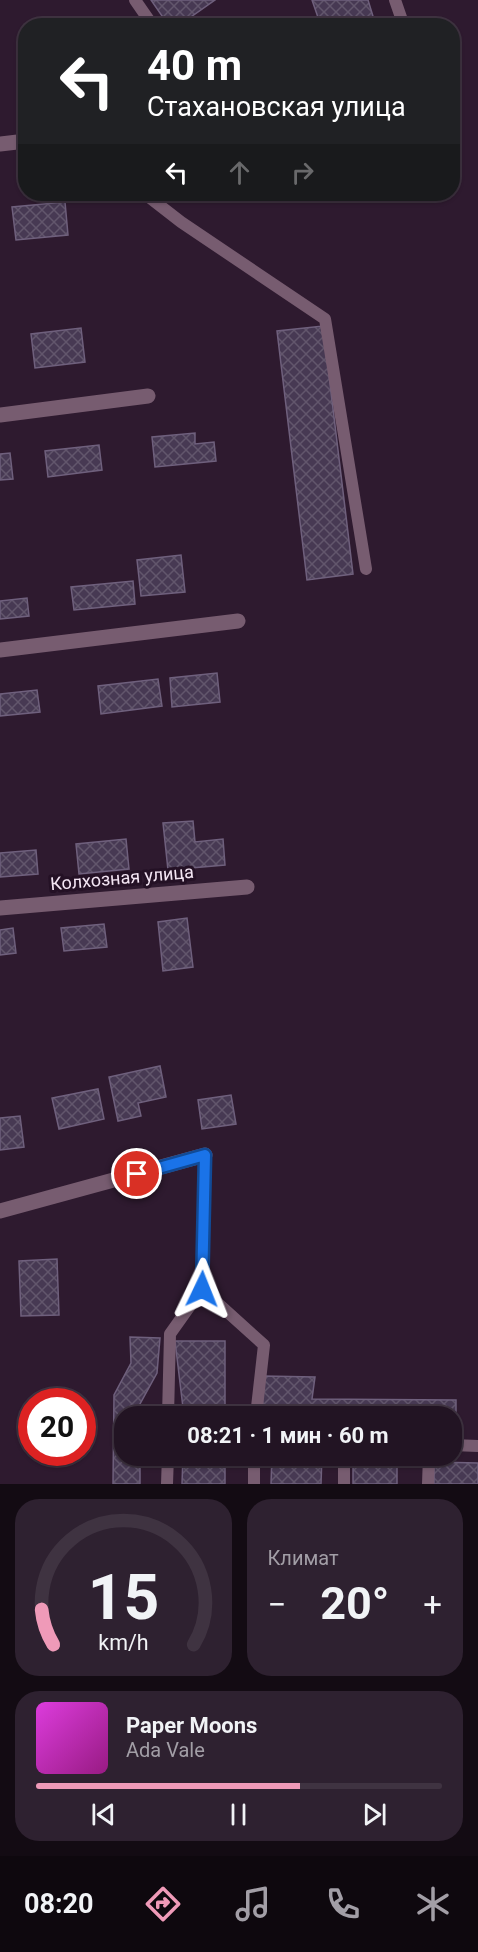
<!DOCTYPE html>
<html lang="ru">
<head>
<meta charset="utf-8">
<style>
	:root { --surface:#221423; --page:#2e2130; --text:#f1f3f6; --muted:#a29ea6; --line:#3f3341; --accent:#ef9ab8 }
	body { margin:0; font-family:Roboto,sans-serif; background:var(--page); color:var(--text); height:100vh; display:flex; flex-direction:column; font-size:22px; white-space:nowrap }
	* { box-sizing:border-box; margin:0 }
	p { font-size:20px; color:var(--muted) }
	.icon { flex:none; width:33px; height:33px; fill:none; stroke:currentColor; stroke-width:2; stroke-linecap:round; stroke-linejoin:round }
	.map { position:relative; height:1484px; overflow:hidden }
	.sheet { display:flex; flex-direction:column; gap:15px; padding:15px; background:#130b13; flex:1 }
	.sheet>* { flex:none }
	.top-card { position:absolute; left:18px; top:18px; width:442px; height:183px; border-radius:24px; box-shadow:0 2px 4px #0004,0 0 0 2px var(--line); background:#202124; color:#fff; overflow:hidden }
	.speed { position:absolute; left:18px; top:1388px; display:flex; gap:12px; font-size:30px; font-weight:700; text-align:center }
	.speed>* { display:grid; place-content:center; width:78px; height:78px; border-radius:50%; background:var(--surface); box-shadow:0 2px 4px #0004,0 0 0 2px var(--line); line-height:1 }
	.speed .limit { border:9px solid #d22; background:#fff; color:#111 }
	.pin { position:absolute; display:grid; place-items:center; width:51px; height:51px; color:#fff; margin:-26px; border:3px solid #fff; border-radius:50%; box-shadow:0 2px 6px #0007 }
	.me { position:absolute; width:66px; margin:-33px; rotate:2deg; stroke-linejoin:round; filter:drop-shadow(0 0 4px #0008) }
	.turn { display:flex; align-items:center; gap:21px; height:126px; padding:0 30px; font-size:27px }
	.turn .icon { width:78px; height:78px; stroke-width:2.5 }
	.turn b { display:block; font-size:42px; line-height:51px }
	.lanes { display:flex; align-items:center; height:57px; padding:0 30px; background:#0003; justify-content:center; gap:30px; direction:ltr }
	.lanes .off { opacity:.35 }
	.big { font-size:45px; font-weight:700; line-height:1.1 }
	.sheet .card { flex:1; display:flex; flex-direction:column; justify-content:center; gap:9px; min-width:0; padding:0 21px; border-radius:24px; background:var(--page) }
	.sheet .dial { align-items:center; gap:0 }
	.dial svg { height:156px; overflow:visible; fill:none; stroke:var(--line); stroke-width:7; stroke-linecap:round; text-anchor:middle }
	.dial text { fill:var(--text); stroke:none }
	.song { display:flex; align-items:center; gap:18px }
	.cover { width:72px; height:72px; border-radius:9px; background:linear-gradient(135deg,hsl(300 70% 55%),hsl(310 70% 35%)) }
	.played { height:6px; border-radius:3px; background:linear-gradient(90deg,var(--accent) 65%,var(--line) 65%) }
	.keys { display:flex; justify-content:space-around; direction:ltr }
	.heat { display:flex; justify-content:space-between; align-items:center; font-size:33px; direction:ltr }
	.sheet .tiles { flex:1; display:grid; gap:15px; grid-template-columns:1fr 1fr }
	.card:last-child { grid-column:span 2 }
	.trip { position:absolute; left:114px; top:1406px; width:348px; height:60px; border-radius:24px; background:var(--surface); box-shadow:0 2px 4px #0004,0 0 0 2px var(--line); font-weight:700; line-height:60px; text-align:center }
	.tabs { display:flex; height:96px; justify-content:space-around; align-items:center; background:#0e080e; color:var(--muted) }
	.tabs .icon { width:42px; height:42px }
	.tabs .on { color:var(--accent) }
	.tabs b { font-size:27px; color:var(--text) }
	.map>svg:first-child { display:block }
</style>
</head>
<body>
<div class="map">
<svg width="478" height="1484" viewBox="0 0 478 1484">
	<defs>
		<pattern id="building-cross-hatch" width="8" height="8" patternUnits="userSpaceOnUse" patternTransform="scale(1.5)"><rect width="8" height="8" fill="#473953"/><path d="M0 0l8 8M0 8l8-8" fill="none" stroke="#62566c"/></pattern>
	</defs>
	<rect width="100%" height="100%" fill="#2e1a2f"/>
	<path fill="url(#building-cross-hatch)" stroke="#6f607d" stroke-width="1.5" d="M151 0H215L178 26H169Z
		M312 0H368L376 26H321Z
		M65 202 68 235 16 240 12 207Z
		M323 326 353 574 307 580 277 331Z
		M81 328 85 362 35 368 31 334Z
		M195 433V444L214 442 216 461 155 467 152 437Z
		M99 445 102 470 48 477 45 451Z
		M10 453 13 479 0 480V454Z
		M181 555 185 592 141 596 137 560Z
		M133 581 135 604 74 610 71 587Z
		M27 598 29 616 0 619V601Z
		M217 673 220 702 172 707 170 678Z
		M158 679 162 706 101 714 98 686Z
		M37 690 40 712 0 716V694Z
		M193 821 195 842 223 839 225 865 168 870 163 823Z
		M126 839 129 869 79 874 76 844Z
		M36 850 38 874 0 877V853Z
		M187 918 193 967 163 971 158 922Z
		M104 924 107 947 64 951 61 928Z
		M13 928 16 953 0 955V930Z
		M160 1066 166 1097 138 1103 141 1116 118 1121 109 1077Z
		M98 1089 104 1119 59 1129 52 1098Z
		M231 1095 236 1124 202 1129 198 1100Z
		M20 1116 24 1147 0 1150V1118Z
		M57 1259 59 1315 21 1316 19 1261Z
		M130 1337 160 1338 157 1373 140 1404V1416H124V1455H140V1484H113L114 1395 131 1363Z
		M175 1341H225V1416H184Z
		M263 1376 315 1377 312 1399 456 1400V1423H452V1416H262Z
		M183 1455H225V1484H182Z
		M272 1455H322L321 1484H271Z
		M353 1458H397V1484H353Z
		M434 1462 478 1463V1484H434Z"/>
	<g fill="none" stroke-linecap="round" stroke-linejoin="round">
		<path stroke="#775c70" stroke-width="12" d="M135 0 153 26
			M395 0 404 26
			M145 194 181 222 325 319 366 569
			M205 1155 202 1289 264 1345 256 1416
			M168 1416 170 1334 202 1289
			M452 1445 478 1446
			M167 1484 168 1455
			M254 1484V1455
			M344 1484V1455
			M428 1484 429 1455"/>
		<path stroke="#775c70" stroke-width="15" d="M0 144 26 141
			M0 415 148 396
			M0 650 238 621
			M0 908 247 887
			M0 1211 205 1155"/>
	</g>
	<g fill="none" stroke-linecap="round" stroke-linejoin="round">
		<g stroke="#114b97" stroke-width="15">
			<path id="route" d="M137 1174 205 1155 202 1289"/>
		</g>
		<use href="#route" stroke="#1a73e8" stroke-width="10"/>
	</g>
	<g text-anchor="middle" stroke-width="6" stroke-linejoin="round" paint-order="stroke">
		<g font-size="18" fill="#f4e6f4" stroke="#241125">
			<text transform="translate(122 878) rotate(-5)" y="6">Колхозная улица</text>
		</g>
	</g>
</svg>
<div class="speed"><div class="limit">20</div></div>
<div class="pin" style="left:137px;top:1174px;background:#d93025"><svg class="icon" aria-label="arrive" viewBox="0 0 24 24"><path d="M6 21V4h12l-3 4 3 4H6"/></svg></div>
<svg class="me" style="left:202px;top:1289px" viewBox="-20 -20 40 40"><path d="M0-17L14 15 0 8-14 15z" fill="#1a73e8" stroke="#fff" stroke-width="4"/></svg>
<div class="trip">08:21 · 1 мин · 60 m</div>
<div class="top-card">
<div class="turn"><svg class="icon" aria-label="left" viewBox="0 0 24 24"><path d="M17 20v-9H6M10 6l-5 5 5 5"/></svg><div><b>40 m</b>Стахановская улица</div></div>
<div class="lanes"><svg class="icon" aria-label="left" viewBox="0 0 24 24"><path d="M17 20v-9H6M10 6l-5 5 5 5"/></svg><svg class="icon off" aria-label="ahead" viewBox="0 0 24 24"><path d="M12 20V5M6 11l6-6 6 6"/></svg><svg class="icon off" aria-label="right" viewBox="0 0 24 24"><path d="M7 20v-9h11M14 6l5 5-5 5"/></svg></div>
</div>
</div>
<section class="sheet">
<div class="tiles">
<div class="card dial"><svg viewBox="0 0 100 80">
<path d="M14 69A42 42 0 1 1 86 69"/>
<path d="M14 69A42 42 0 0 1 8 51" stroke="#ef9ab8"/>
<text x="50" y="56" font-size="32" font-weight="700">15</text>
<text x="50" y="72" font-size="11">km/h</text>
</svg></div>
<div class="card"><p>Климат</p>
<div class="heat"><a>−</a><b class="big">20°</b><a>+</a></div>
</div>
<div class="card">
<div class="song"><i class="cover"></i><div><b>Paper Moons</b><p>Ada Vale</p></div></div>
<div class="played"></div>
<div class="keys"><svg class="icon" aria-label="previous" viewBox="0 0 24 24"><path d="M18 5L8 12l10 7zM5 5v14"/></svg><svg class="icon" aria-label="pause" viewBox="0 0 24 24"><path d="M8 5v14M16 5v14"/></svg><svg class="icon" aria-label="next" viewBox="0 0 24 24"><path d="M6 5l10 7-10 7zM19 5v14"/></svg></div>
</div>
</div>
</section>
<nav class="tabs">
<b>08:20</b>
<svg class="icon on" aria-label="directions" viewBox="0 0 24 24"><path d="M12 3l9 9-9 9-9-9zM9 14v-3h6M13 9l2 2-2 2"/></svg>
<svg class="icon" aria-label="music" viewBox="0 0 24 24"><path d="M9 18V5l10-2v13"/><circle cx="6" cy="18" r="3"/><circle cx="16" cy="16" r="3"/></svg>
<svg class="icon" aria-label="phone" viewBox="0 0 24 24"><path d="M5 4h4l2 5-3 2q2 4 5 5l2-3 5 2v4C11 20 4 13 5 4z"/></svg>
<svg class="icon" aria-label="climate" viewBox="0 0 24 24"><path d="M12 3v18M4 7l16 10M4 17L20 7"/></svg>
</nav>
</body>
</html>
